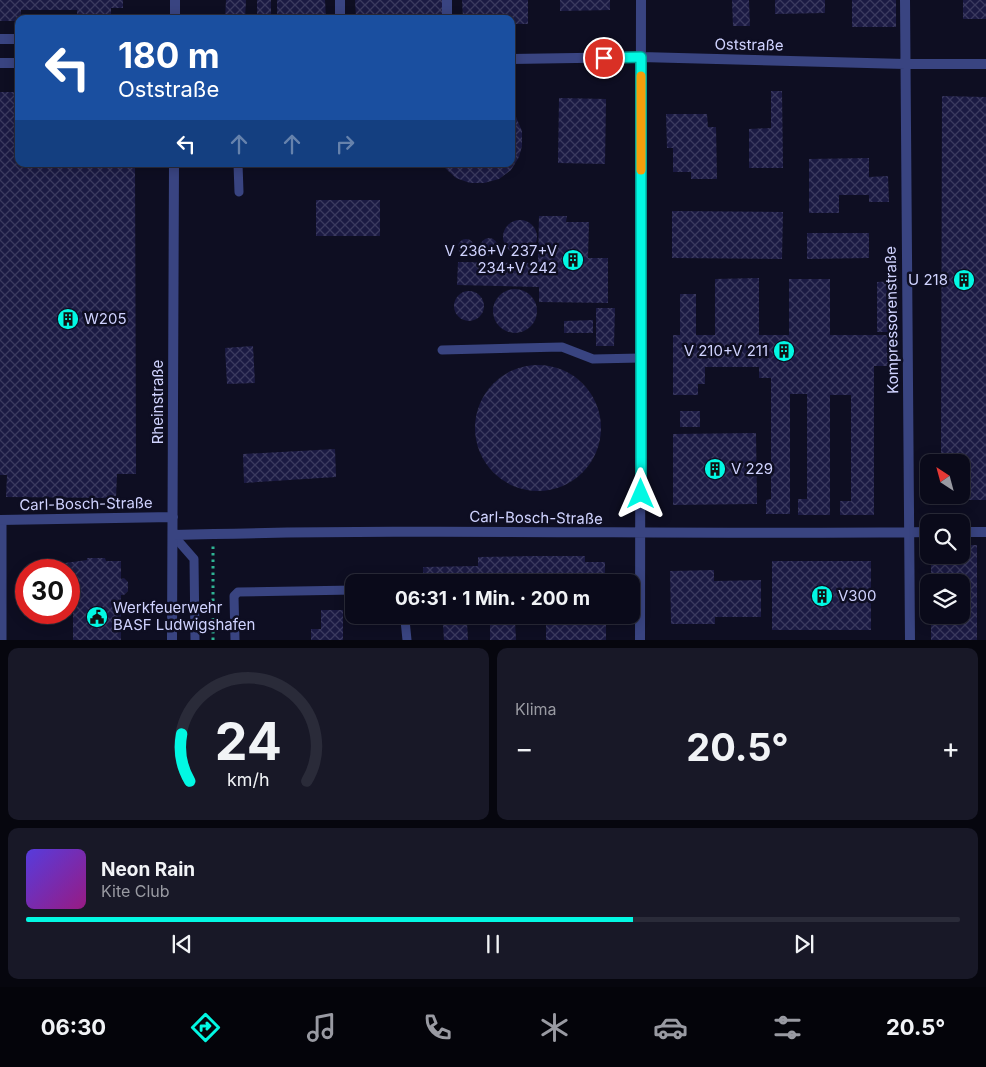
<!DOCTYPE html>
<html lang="de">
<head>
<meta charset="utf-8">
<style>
	:root { --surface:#0a0a1a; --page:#181827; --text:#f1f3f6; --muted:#999aa2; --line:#2a2b39; --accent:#02f8e3 }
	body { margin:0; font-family:Inter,sans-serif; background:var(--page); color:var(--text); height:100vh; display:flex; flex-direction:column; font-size:19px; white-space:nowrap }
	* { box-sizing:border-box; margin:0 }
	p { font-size:16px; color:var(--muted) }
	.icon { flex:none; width:28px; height:28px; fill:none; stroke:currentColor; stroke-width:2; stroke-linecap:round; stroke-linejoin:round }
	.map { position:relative; height:640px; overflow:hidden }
	.side { display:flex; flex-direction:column; gap:8px; padding:8px; background:#06060e; flex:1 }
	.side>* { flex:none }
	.guide { position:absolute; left:15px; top:15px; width:500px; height:152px; border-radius:10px; box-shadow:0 2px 12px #0003,0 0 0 1px var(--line); background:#1a4fa0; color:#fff; overflow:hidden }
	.needle { width:32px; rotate:324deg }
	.fabs { position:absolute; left:920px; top:454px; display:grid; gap:10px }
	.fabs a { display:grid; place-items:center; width:50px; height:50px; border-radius:10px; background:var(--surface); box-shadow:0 2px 12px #0003,0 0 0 1px var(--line); font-size:25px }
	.speed { position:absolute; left:15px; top:559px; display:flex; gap:10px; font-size:25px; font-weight:700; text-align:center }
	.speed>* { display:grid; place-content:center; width:65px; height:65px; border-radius:50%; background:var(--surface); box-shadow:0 2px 12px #0003,0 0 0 1px var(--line); line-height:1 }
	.speed .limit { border:8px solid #d22; background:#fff; color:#111 }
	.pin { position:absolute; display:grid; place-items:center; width:42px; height:42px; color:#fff; margin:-21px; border:2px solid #fff; border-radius:50%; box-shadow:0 1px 5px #0007 }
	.me { position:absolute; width:55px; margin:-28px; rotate:0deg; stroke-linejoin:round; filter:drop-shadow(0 0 4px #0008) }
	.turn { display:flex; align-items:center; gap:18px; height:105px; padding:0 20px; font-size:22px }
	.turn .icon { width:65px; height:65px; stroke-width:2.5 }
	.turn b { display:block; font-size:35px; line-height:42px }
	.lanes { display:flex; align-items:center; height:48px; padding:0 20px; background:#0003; justify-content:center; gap:25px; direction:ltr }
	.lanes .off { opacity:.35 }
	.big { font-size:38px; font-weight:700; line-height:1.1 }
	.side .card { flex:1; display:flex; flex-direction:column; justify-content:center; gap:8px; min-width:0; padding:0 18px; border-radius:10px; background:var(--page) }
	.side .dial { align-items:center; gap:0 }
	.dial svg { height:130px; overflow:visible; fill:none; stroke:var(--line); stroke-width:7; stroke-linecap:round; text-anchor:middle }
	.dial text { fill:var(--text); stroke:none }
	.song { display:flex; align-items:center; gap:15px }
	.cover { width:60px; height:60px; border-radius:8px; background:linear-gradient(135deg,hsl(250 70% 55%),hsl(310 70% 35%)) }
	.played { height:5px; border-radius:2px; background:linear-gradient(90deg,var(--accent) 65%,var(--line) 65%) }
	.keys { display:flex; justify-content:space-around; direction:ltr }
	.heat { display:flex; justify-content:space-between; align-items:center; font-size:28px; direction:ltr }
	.side .tiles { flex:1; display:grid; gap:8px; grid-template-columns:1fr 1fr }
	.card:last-child { grid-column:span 2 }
	.trip { position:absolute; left:345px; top:574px; width:295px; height:50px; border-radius:10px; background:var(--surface); box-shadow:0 2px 12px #0003,0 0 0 1px var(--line); font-weight:700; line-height:50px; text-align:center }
	.dock { display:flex; height:80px; justify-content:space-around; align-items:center; background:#04040a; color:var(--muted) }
	.dock .icon { width:35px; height:35px }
	.dock .active { color:var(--accent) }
	.dock b { font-size:22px; color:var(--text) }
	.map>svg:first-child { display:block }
</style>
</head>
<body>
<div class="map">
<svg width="986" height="640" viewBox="0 0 986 640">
	<defs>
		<pattern id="building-cross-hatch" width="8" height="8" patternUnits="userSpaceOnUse" patternTransform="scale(1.25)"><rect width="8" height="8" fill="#1b1a43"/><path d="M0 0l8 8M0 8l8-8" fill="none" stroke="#3b3a5f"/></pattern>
	</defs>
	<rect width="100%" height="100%" fill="#0e0e22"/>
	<path fill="url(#building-cross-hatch)" d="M0 0H123V8H111V19H77V10H21V19H19V21H0Z
		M226 0H246L245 19H225Z
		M257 0H271V19H257Z
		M277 0H325L326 19H277Z
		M355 0H449V19H356Z
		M462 0H528V24H511V19H463Z
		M560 0H610V10L560 11Z
		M732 0H749L750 26H733Z
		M775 0H825V13L775 14Z
		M852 0H896V27H852Z
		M963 0H986V19H963Z
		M771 91H782L783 168H749V129L771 128Z
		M0 92H19V164H135L136 474H117L116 498 6 497 7 475H0Z
		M942 96 986 97V500H941V495H961V462H941Z
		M559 98 606 99 605 164 558 163Z
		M511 112 516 117 522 131V146L519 157 511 170 499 179 484 183H470L456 178 445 168 443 164H511Z
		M666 114H707L708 127H716L717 179H691V172H673V148H667Z
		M869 158V177L888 176 889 202H869V195H839V213H809V159Z
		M316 200H380V236H316Z
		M672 211 783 212 782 259 672 258Z
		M539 216H567L566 222H589L588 258H608V303L539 302V287L457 285 458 262 538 263Z
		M503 237a17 17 0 1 1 34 0a17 17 0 1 1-34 0Z
		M807 233H869V258L807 259Z
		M480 247a9 9 0 1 1 18 0a9 9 0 1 1-18 0Z
		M458 247a8 8 0 1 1 16 0a8 8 0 1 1-16 0Z
		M759 278V335H789V279H830V335H895V366H874V515H840V501H851V395H830V515H798V499H807V394H790V514H766V500L771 499V378H759V367H705V384H698V395H673V335H680V294H696V335H715V279Z
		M898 281V332H877V282Z
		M493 311a22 22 0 1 1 44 0a22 22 0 1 1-44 0Z
		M454 306a15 15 0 1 1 30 0a15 15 0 1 1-30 0Z
		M596 308H615L614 346H596Z
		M593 320V333H564V321Z
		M253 346 255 383 227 384 225 348Z
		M475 428a63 63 0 1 1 126 0a63 63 0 1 1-126 0Z
		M680 411H700V427H680Z
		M756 433 757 504 673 505V434Z
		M335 449 336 477 244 483 243 454Z
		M961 545H977V640H931V615H961V582H931V555H961Z
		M533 556H585V562H605V582H423V567L478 566V557Z
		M87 558H105L106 561H121V579L124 578 128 582V591L124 595H121V640H73V595H69V570H65V563L87 560Z
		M772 561H871V630H772Z
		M714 570V581L761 580V617H715V624H671L670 571Z
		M321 610H343V640H311V629H321Z
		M546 615H606V640H546Z
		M515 621 516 640H490V622Z
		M467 622 468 640H444L443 624Z"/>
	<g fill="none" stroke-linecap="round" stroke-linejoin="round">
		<path stroke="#2fb393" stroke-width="3" stroke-dasharray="2.5 4" stroke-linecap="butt" d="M213 640V545"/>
		<path stroke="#394481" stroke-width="9" d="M238 164 239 192
			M442 350 562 347 593 359 641 358
			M2 520V640
			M173 535 194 559 195 640
			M400 615 405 620 407 640
			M235 640 234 596 238 592 354 590"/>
		<path stroke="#394481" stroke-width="10" d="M175 0V19
			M447 0V19
			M905 0 910 640
			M340 19V0
			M0 39H19
			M511 59 641 57 905 64H986
			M0 63H19
			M0 520 173 517
			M961 532H986
			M173 535C425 528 677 535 929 532
			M172 640 174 164
			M640 640 641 0"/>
	</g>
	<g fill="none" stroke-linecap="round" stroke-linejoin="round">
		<g stroke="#01a194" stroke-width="12">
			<path id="route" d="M604 58 641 57V494"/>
		</g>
		<use href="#route" stroke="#02f8e3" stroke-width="9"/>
		<path stroke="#f59e0b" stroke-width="9" d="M641 76V170"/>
	</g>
	<defs>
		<g id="building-disc" transform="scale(1.125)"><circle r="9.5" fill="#02f8e3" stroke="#0e0e22"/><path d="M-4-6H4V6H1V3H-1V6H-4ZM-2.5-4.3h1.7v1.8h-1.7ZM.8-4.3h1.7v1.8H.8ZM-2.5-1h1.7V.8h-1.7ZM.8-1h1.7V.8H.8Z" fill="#111"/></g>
		<g id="civic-disc" transform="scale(1.125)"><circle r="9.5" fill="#02f8e3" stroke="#0e0e22"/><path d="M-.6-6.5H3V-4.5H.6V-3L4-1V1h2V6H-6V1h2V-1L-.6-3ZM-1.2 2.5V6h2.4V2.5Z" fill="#111"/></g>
	</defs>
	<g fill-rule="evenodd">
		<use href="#building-disc" x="573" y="260"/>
		<use href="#building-disc" x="964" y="280"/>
		<use href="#building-disc" x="68" y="319"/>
		<use href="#building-disc" x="784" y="351"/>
		<use href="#building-disc" x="715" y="469"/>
		<use href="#building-disc" x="822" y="596"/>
		<use href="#civic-disc" x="97" y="617"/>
	</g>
	<g text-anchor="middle" stroke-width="5" stroke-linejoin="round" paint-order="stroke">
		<g font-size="15" fill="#d0d3ff" stroke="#0e0e22">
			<text transform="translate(749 45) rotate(1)" y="5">Oststraße</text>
			<text transform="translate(892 320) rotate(-91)" y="5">Kompressorenstraße</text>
			<text transform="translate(158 402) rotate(-90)" y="5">Rheinstraße</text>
			<text transform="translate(86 504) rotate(-1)" y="5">Carl-Bosch-Straße</text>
			<text transform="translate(536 518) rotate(1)" y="5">Carl-Bosch-Straße</text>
		</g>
		<g font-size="15" fill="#d0d3ff" stroke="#0e0e22" text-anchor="start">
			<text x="557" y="256" text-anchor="end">V 236+V 237+V<tspan x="557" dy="17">234+V 242</tspan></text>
			<text x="948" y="285" text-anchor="end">U 218</text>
			<text x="84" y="324">W205</text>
			<text x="768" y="356" text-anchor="end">V 210+V 211</text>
			<text x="731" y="474">V 229</text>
			<text x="838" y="601">V300</text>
			<text x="113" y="613">Werkfeuerwehr<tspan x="113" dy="17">BASF Ludwigshafen</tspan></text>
		</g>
	</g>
</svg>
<div class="fabs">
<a><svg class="needle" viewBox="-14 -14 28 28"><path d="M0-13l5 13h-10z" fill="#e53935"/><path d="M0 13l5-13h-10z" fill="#999aa2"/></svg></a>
<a><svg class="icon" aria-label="search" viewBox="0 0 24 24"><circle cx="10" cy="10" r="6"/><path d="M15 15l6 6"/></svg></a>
<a><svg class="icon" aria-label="layers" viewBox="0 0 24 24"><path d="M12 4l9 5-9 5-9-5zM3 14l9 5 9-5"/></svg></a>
</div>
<div class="speed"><div class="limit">30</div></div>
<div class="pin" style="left:604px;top:58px;background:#d93025"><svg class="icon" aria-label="arrive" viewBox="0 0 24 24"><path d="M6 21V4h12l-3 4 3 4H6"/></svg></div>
<svg class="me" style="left:641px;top:494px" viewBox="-20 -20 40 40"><path d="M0-17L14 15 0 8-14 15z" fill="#02f8e3" stroke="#fff" stroke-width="4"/></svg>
<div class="trip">06:31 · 1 Min. · 200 m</div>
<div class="guide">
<div class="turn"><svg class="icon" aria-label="left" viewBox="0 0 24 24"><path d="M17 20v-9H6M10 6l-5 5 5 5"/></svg><div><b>180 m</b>Oststraße</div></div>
<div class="lanes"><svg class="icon" aria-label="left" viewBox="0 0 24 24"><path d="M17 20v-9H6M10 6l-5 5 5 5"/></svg><svg class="icon off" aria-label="ahead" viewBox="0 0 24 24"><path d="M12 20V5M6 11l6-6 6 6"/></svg><svg class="icon off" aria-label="ahead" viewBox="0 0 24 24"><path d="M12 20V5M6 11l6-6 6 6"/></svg><svg class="icon off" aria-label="right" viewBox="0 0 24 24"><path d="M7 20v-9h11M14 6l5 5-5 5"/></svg></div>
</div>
</div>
<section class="side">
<div class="tiles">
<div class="card dial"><svg viewBox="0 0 100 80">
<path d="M14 69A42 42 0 1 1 86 69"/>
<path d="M14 69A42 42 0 0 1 9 40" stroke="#02f8e3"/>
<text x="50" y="56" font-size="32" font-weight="700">24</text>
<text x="50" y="72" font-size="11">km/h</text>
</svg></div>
<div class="card"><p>Klima</p>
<div class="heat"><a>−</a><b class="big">20.5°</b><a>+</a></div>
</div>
<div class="card">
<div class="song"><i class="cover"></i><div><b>Neon Rain</b><p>Kite Club</p></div></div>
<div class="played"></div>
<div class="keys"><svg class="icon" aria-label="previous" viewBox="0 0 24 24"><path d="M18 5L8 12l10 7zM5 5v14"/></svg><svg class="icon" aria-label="pause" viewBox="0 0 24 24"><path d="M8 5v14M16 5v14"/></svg><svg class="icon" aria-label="next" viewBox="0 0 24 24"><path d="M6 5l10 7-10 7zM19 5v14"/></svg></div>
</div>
</div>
</section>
<nav class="dock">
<b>06:30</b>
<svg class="icon active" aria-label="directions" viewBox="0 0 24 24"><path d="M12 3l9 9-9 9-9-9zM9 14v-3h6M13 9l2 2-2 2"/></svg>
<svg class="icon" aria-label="music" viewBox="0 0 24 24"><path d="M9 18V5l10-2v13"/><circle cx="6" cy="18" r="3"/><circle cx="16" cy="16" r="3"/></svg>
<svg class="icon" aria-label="phone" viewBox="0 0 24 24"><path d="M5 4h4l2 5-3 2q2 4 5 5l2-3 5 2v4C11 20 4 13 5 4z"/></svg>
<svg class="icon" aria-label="climate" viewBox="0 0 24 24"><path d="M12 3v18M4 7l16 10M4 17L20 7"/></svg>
<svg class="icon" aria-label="car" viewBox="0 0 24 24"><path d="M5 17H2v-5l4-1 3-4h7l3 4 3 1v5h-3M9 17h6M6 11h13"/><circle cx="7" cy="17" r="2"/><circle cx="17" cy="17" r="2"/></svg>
<svg class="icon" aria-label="filters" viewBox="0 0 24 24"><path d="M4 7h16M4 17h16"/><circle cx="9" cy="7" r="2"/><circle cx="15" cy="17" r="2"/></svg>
<b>20.5°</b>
</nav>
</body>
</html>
